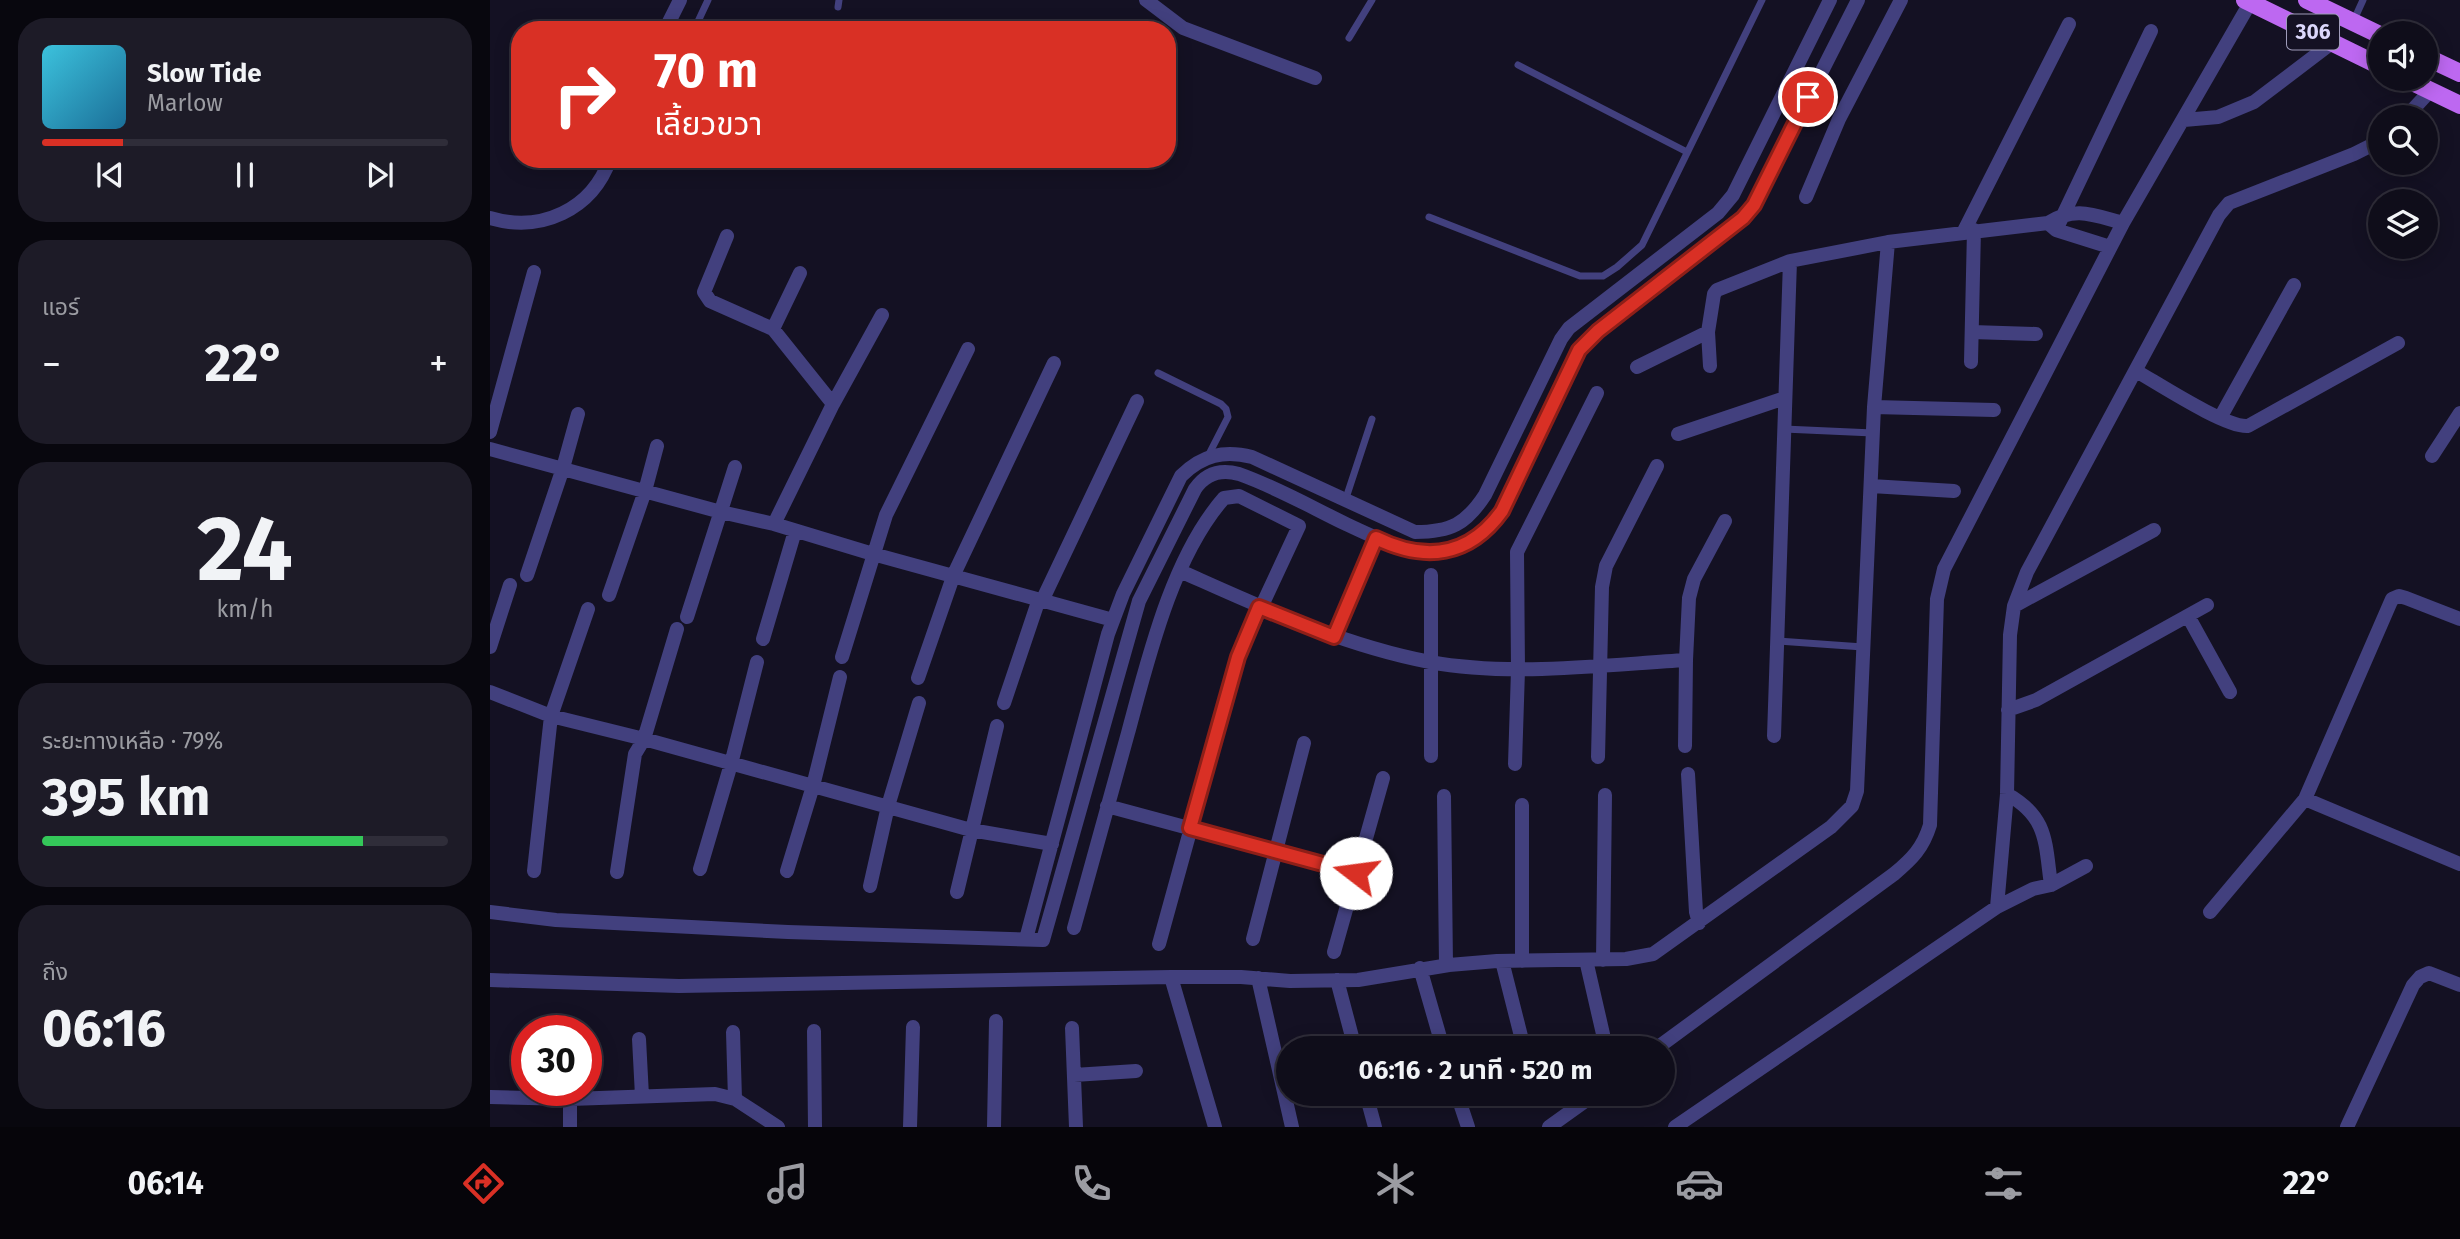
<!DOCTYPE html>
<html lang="th">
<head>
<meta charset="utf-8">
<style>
	:root { --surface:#0f0d1a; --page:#1d1b27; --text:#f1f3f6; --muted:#9b9ca2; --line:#2f2d39; --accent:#d93025 }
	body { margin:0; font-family:"Fira Sans","Noto Sans Thai",sans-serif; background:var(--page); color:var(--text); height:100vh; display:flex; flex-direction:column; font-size:26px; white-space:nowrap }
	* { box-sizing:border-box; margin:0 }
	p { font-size:23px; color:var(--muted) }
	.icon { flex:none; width:38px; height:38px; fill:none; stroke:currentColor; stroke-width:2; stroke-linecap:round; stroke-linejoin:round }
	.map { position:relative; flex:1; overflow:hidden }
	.sheet { display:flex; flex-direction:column; gap:18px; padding:18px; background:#08070e; width:490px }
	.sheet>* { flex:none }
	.banner { position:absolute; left:21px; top:21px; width:665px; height:147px; border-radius:28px; box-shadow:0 4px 18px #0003,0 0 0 2px var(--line); background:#d93025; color:#fff; overflow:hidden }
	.buttons { position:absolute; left:1878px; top:21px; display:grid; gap:14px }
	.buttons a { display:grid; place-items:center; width:70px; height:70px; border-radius:50%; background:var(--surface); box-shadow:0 4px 18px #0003,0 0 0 2px var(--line); font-size:35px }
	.speed { position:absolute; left:21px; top:1015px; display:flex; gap:14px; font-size:35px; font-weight:700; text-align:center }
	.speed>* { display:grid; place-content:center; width:91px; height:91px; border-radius:50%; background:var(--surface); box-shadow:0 4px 18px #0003,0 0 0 2px var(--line); line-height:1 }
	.speed .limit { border:10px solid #d22; background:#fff; color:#111 }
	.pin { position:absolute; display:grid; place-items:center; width:60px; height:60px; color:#fff; margin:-30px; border:4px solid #fff; border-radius:50%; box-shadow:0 2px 7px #0007 }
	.me { position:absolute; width:77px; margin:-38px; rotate:285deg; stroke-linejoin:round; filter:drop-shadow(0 0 5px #0008) }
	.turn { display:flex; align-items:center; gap:24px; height:147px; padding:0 28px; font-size:32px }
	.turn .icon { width:91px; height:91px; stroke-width:2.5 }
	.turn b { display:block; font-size:49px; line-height:60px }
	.big { font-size:52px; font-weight:700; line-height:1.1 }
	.sheet .tile { flex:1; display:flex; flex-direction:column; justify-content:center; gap:10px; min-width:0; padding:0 24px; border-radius:28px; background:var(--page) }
	.sheet .dial { align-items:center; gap:0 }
	.dial b { font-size:91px; line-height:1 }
	.song { display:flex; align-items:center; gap:21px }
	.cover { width:84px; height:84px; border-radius:10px; background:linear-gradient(135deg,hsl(190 70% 55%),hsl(200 70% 35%)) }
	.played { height:7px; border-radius:4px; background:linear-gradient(90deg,var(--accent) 20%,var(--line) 20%) }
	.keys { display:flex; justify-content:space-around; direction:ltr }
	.heat { display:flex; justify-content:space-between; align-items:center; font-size:38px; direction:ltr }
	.charge { height:10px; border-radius:5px; background:linear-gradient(90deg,#34c759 79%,var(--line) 0) }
	.trip { position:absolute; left:786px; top:1036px; width:399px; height:70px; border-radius:35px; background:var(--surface); box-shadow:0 4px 18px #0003,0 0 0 2px var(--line); font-weight:700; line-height:70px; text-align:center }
	.menu { display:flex; height:112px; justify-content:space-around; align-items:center; background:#06050a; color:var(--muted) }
	.menu .icon { width:49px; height:49px }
	.menu .selected { color:var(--accent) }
	.menu b { font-size:32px; color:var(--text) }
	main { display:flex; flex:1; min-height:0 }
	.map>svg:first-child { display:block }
</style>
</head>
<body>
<main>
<section class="sheet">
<div class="tile">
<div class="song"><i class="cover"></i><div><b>Slow Tide</b><p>Marlow</p></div></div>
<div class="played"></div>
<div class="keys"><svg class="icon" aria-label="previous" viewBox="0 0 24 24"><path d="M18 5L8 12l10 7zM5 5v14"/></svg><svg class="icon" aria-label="pause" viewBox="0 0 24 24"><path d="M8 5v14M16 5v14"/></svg><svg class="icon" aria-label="next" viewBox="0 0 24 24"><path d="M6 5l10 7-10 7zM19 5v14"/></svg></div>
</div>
<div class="tile"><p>แอร์</p>
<div class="heat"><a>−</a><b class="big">22°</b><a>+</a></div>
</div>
<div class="tile dial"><b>24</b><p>km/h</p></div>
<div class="tile"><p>ระยะทางเหลือ · 79%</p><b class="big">395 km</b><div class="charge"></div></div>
<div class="tile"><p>ถึง</p><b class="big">06:16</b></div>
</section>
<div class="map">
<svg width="1970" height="1127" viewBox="0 0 1970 1127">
	<rect width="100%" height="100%" fill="#141123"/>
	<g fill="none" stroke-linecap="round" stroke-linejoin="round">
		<path stroke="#42407e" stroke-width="7" d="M348 7 349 0
			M1863 22 1873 0
			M204 30 218 0
			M859 38 882 0
			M1028 65 1197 152
			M939 217 1090 276H1113L1127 267 1152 245 1272 0
			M668 373 731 404 736 409 738 417 718 456
			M1294 429 1383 433
			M855 501 882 419
			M1287 641 1373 647"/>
		<path stroke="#42407e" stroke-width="14" d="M656 0 693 28 825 78
			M175 30 190 0
			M1916 117 1940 91
			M1694 120 1728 117 1764 102 1843 42
			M1316 197 1349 119 1411 0
			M0 218C51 233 102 210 120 159
			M1559 224 1566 230 1620 247
			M1566 230 1661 31
			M1473 233 1579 24
			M237 236 214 292 220 301 283 329
			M310 273 283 329 343 404
			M1482 332 1546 334
			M1481 362 1484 230
			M1220 366 1218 332 1224 294 1227 290 1300 261 1398 242
			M1147 367 1218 332
			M1646 371C1669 384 1736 428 1758 426L1908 343
			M1384 407 1504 410
			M1730 418 1804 285
			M0 432 44 272
			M1188 434 1295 398
			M0 449 231 512 284 524 383 554 623 620
			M1942 456 1970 413
			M1381 486 1464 491
			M284 524 343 404 392 315
			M690 571C771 607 851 645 940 662 1020 677 1114 665 1196 660
			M37 575 73 468 88 414
			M941 575V756
			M119 595 155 491 167 446
			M552 601 647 401
			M1524 606 1664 530
			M1698 616 1740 692
			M197 617 245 467
			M1970 619 1916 598 1909 596 1902 599 1815 799 1970 864
			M844 637 886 538
			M273 639 305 531
			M0 647 20 585
			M352 657 396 515 478 349
			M428 678 464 574 564 363
			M0 692 61 716 154 739 481 830 562 844
			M514 703 549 599
			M1518 710 1546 700 1717 605
			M1284 736 1300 261
			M1195 746 1196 660 1199 598 1204 579 1235 521
			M1108 757 1112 587 1116 566 1167 466
			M1025 764 1028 670 1027 552 1107 393
			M1198 774 1206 912 1209 923
			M1517 794C1558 817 1555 842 1561 885
			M954 796 956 965
			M617 806 866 873
			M210 869 241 764 267 662
			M44 871 61 716 98 609
			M297 871 323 786 350 677
			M127 872 145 754 154 739 187 629
			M380 886 398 806 429 703
			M467 892 507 726
			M1507 907 1543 889 1561 885 1596 866
			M0 912 66 920 298 932 553 940 649 601 705 489C716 473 731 469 749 474 786 487 821 507 856 524 915 552 965 576 1012 511L1089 350 1097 340 1253 218 1264 205 1368 0
			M1720 912 1815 799
			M584 928C602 863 620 798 638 733 658 659 682 557 734 498L749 496 809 526 748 657 669 944
			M536 939 618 634 633 594 691 476C712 455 734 450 762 457L925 532C961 532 976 524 995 495L1071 339 1079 328 1228 213 1243 195 1340 0
			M763 939 814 743
			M844 952 893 778
			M1096 960 1113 1034
			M1113 960 1115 795
			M1012 961 1034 1048
			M1032 961V805
			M930 968 953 1048
			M681 977 725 1127
			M768 978 802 1127
			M0 980 189 986 681 977H751L800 981 868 980 959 965 1007 961 1136 959 1163 954 1341 827 1362 806 1367 791 1384 407 1398 242 1558 223C1585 206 1603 215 1633 223
			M847 980 865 1048
			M582 1028 586 1127
			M324 1031 325 1127
			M243 1032 245 1099
			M149 1039 152 1096
			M1167 1048 1404 874C1422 859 1433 848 1440 825L1447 599 1454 569 1633 223 1760 3
			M584 1075 646 1071
			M80 1092V1127
			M876 1094 885 1127
			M967 1094 978 1127
			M0 1097 80 1099 225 1094 245 1099 288 1127
			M420 1127 423 1027
			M504 1127 506 1021
			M1059 1127 1105 1094
			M1185 1127 1507 907 1517 794 1520 635 1524 606 1537 572 1729 215 1739 203 1864 154 1890 141
			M1857 1127 1923 985 1930 977 1939 973 1970 985"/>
		<path stroke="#bd68f1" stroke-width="18" d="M1755 0 1890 66
			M1817 0 1890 35
			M1936 57 1970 73
			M1916 79 1970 105"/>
	</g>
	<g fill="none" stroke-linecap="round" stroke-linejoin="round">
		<g stroke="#8d1f18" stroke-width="18">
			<path id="route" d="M866 873 700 828 748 657 769 607 844 637 886 538C935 562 979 557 1012 511L1089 350 1108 331 1253 218 1264 205 1318 97"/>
		</g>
		<use href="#route" stroke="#d93025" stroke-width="12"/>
	</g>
	<g text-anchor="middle" stroke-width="7" stroke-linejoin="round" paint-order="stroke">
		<rect fill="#141123" stroke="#9f9cba" stroke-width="2" x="1797" y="14.5" width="52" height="35" rx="5"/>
		<g font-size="21" font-weight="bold" fill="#dbd7fb">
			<text x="1823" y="39">306</text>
		</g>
	</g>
</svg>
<div class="buttons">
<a><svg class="icon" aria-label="sound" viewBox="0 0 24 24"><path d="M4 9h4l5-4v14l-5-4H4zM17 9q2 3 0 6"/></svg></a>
<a><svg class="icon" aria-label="search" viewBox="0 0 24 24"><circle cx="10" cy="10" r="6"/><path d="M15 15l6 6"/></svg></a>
<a><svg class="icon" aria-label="layers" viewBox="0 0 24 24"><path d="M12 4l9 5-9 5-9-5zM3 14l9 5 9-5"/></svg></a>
</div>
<div class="speed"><div class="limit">30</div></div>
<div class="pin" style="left:1318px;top:97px;background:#d93025"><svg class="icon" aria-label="arrive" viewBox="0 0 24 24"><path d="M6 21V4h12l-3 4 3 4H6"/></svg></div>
<svg class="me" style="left:866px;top:873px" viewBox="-20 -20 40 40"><circle r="19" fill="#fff"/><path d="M0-13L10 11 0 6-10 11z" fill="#d93025"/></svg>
<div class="trip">06:16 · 2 นาที · 520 m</div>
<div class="banner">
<div class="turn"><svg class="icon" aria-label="right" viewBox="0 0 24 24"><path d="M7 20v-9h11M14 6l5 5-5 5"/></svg><div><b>70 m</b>เลี้ยวขวา</div></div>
</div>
</div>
</main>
<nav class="menu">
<b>06:14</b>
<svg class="icon selected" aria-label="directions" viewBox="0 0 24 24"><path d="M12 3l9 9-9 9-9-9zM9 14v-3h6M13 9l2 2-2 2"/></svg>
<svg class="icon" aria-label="music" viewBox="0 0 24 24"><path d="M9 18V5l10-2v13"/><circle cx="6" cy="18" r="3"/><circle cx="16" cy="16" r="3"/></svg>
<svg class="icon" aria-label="phone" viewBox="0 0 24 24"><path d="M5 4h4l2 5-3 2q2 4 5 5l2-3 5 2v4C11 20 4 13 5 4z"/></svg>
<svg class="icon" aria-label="climate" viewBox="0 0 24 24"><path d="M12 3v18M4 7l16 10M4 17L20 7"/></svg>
<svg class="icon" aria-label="car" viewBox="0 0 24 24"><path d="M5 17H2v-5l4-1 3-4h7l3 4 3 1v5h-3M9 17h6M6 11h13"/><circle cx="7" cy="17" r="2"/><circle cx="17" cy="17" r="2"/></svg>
<svg class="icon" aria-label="filters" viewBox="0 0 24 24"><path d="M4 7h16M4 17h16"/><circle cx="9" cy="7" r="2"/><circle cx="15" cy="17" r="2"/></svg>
<b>22°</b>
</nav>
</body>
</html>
